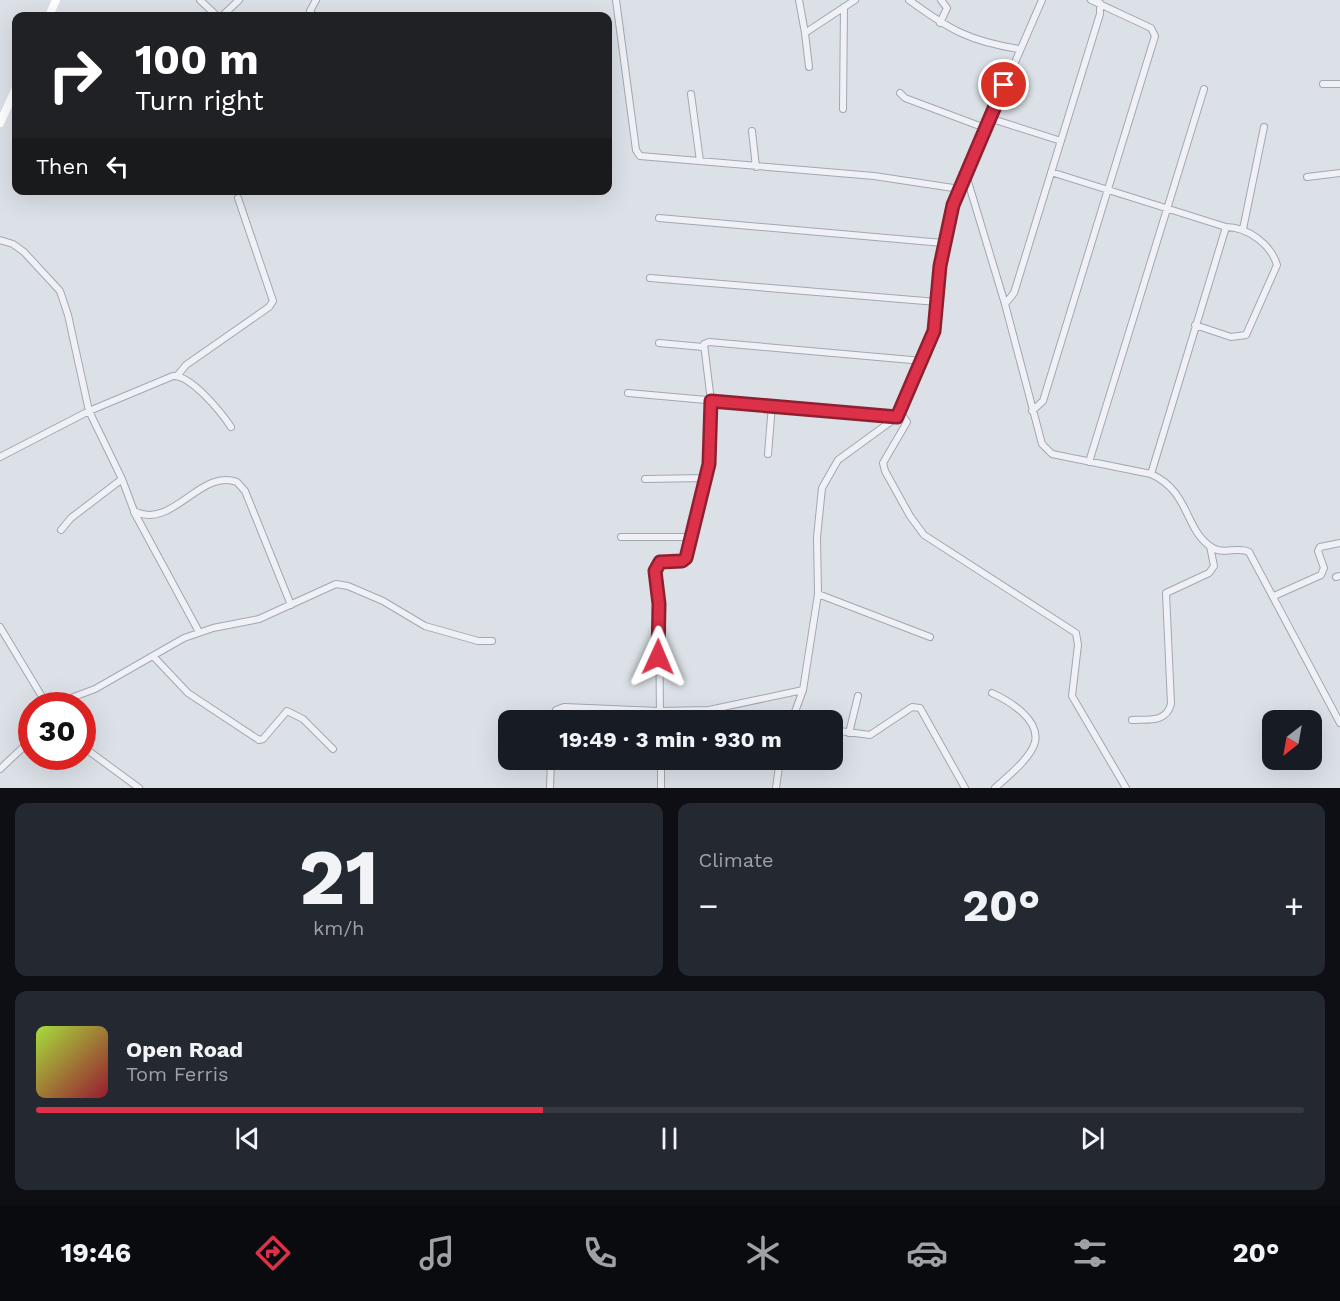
<!DOCTYPE html>
<html lang="en">
<head>
<meta charset="utf-8">
<style>
	:root { --surface:#171b24; --page:#242831; --text:#f1f3f6; --muted:#9ea1a6; --line:#363941; --accent:#dd314a }
	body { margin:0; font-family:"Work Sans",sans-serif; background:var(--page); color:var(--text); height:100vh; display:flex; flex-direction:column; font-size:22px; white-space:nowrap }
	* { box-sizing:border-box; margin:0 }
	p { font-size:20px; color:var(--muted) }
	.icon { flex:none; width:33px; height:33px; fill:none; stroke:currentColor; stroke-width:2; stroke-linecap:round; stroke-linejoin:round }
	.map { position:relative; height:788px; overflow:hidden }
	.drawer { display:flex; flex-direction:column; gap:15px; padding:15px; background:#0d0f14; flex:1 }
	.drawer>* { flex:none }
	.top-card { position:absolute; left:12px; top:12px; width:600px; height:183px; border-radius:12px; box-shadow:0 6px 24px #0002; background:#202124; color:#fff; overflow:hidden }
	.needle { width:39px; rotate:211deg }
	.fabs { position:absolute; left:1262px; top:710px; display:grid; gap:12px }
	.fabs a { display:grid; place-items:center; width:60px; height:60px; border-radius:12px; background:var(--surface); box-shadow:0 6px 24px #0002; font-size:30px }
	.speed { position:absolute; left:18px; top:692px; display:flex; gap:12px; font-size:30px; font-weight:700; text-align:center }
	.speed>* { display:grid; place-content:center; width:78px; height:78px; border-radius:50%; background:var(--surface); box-shadow:0 6px 24px #0002; line-height:1 }
	.speed .limit { border:9px solid #d22; background:#fff; color:#111 }
	.pin { position:absolute; display:grid; place-items:center; width:51px; height:51px; color:#fff; margin:-26px; border:3px solid #fff; border-radius:50%; box-shadow:0 2px 6px #0007 }
	.me { position:absolute; width:66px; margin:-33px; rotate:1deg; stroke-linejoin:round; filter:drop-shadow(0 0 4px #0008) }
	.turn { display:flex; align-items:center; gap:21px; height:126px; padding:0 24px; font-size:27px }
	.turn .icon { width:78px; height:78px; stroke-width:2.5 }
	.turn b { display:block; font-size:42px; line-height:51px }
	.then { display:flex; align-items:center; height:57px; padding:0 24px; background:#0003; gap:12px; font-size:22px }
	.big { font-size:45px; font-weight:700; line-height:1.1 }
	.drawer .card { flex:1; display:flex; flex-direction:column; justify-content:center; gap:9px; min-width:0; padding:0 21px; border-radius:12px; background:var(--page) }
	.drawer .dial { align-items:center; gap:0 }
	.dial b { font-size:78px; line-height:1 }
	.song { display:flex; align-items:center; gap:18px }
	.cover { width:72px; height:72px; border-radius:9px; background:linear-gradient(135deg,hsl(80 70% 55%),hsl(350 70% 35%)) }
	.played { height:6px; border-radius:3px; background:linear-gradient(90deg,var(--accent) 40%,var(--line) 40%) }
	.keys { display:flex; justify-content:space-around; direction:ltr }
	.heat { display:flex; justify-content:space-between; align-items:center; font-size:33px; direction:ltr }
	.drawer .tiles { flex:1; display:grid; gap:15px; grid-template-columns:1fr 1fr }
	.card:last-child { grid-column:span 2 }
	.trip { position:absolute; left:498px; top:710px; width:345px; height:60px; border-radius:12px; background:var(--surface); box-shadow:0 6px 24px #0002; font-weight:700; line-height:60px; text-align:center }
	.menu { display:flex; height:96px; justify-content:space-around; align-items:center; background:#090b0e; color:var(--muted) }
	.menu .icon { width:42px; height:42px }
	.menu .active { color:var(--accent) }
	.menu b { font-size:27px; color:var(--text) }
	.map>svg:first-child { display:block }
</style>
</head>
<body>
<div class="map">
<svg width="1340" height="788" viewBox="0 0 1340 788">
	<rect width="100%" height="100%" fill="#dce1e8"/>
	<g fill="none" stroke-linecap="round" stroke-linejoin="round">
		<g stroke="#a1a8b2" stroke-width="8">
			<path id="minor" d="M200 0 217 16
				M616 0 636 150 640 156 874 176 960 189
				M799 0 805 33
				M909 0C950 30 969 41 1019 49
				M222 16 239 0
				M314 16 310 11 316 0
				M940 23 947 8 941 0
				M809 67 805 33 855 0
				M1323 84H1340
				M900 93 905 98 985 128
				M691 94 700 161
				M843 109 844 7
				M989 118 1061 141
				M752 131 756 167
				M1051 172 1226 227C1247 227 1271 244 1277 265L1246 335 1231 337 1195 325
				M966 175 1005 304 1042 444 1052 454 1151 474C1191 492 1184 531 1213 548 1223 555 1238 546 1249 552L1340 723
				M1307 177 1340 173
				M659 218 943 243
				M1243 229 1264 127
				M0 240 13 244 24 252 60 291 68 315 89 411 122 479 134 511C172 531 200 468 237 482L245 491 291 605
				M650 278 937 302
				M1005 304 1014 293 1022 267 1100 14V3
				M659 343 703 347
				M177 376 186 365 269 307 273 301 238 198
				M628 393 897 417
				M1032 411 1043 401 1155 36 1151 28 1091 0
				M900 412 907 422 883 463 885 471 910 516 924 535 1076 633 1078 645 1072 696 1126 788
				M768 454 772 405
				M0 457 89 411 173 376C191 375 221 412 231 427
				M1089 462 1204 89
				M1151 474 1226 227
				M645 479 706 478
				M134 512 199 632
				M61 530 71 518 122 479
				M621 537H691
				M1336 577 1340 576
				M818 594 930 637
				M1274 596 1321 575 1324 568 1318 551 1320 547 1340 543
				M0 627 47 705
				M153 656 188 693 259 740 263 739 287 711 303 719 333 749
				M992 693C1009 701 1040 719 1035 742 1031 758 1007 777 995 788
				M52 705 95 689 184 638 213 628 259 619 336 584 348 586 383 601 425 626 478 641H492
				M795 713 804 720
				M553 720 556 710 564 707 659 711 709 710 803 690
				M660 720 659 604 655 571 660 562 685 559 709 464 711 401 704 344 709 342 923 361
				M792 720 803 690 818 594 817 537 822 488 838 460 897 417 913 384 935 331 943 243 953 205 1042 0
				M1132 720C1149 719 1166 723 1171 704L1166 593 1209 573 1214 566 1210 546
				M832 730 870 735 912 707 920 708 965 788
				M849 733 858 696
				M82 746 139 788
				M661 759V788
				M0 769 32 739
				M550 788 551 759
				M776 788 780 759"/>
		</g>
		<use href="#minor" stroke="#eff1f6" stroke-width="6"/>
		<path stroke="#fff" stroke-width="8" d="M49 16 56 0
			M0 123 16 88"/>
	</g>
	<g fill="none" stroke-linecap="round" stroke-linejoin="round">
		<g stroke="#902030" stroke-width="15">
			<path id="route" d="M658 657 659 604 655 571 660 562 682 561 686 558 709 464 711 401 897 417 934 331 940 266 953 205 1004 85"/>
		</g>
		<use href="#route" stroke="#dd314a" stroke-width="10"/>
	</g>
</svg>
<div class="fabs">
<a><svg class="needle" viewBox="-14 -14 28 28"><path d="M0-13l5 13h-10z" fill="#e53935"/><path d="M0 13l5-13h-10z" fill="#9ea1a6"/></svg></a>
</div>
<div class="speed"><div class="limit">30</div></div>
<div class="pin" style="left:1004px;top:85px;background:#d93025"><svg class="icon" aria-label="arrive" viewBox="0 0 24 24"><path d="M6 21V4h12l-3 4 3 4H6"/></svg></div>
<svg class="me" style="left:658px;top:657px" viewBox="-20 -20 40 40"><path d="M0-17L14 15 0 8-14 15z" fill="#dd314a" stroke="#fff" stroke-width="4"/></svg>
<div class="trip">19:49 · 3 min · 930 m</div>
<div class="top-card">
<div class="turn"><svg class="icon" aria-label="right" viewBox="0 0 24 24"><path d="M7 20v-9h11M14 6l5 5-5 5"/></svg><div><b>100 m</b>Turn right</div></div>
<div class="then">Then<svg class="icon" aria-label="left" viewBox="0 0 24 24"><path d="M17 20v-9H6M10 6l-5 5 5 5"/></svg></div>
</div>
</div>
<section class="drawer">
<div class="tiles">
<div class="card dial"><b>21</b><p>km/h</p></div>
<div class="card"><p>Climate</p>
<div class="heat"><a>−</a><b class="big">20°</b><a>+</a></div>
</div>
<div class="card">
<div class="song"><i class="cover"></i><div><b>Open Road</b><p>Tom Ferris</p></div></div>
<div class="played"></div>
<div class="keys"><svg class="icon" aria-label="previous" viewBox="0 0 24 24"><path d="M18 5L8 12l10 7zM5 5v14"/></svg><svg class="icon" aria-label="pause" viewBox="0 0 24 24"><path d="M8 5v14M16 5v14"/></svg><svg class="icon" aria-label="next" viewBox="0 0 24 24"><path d="M6 5l10 7-10 7zM19 5v14"/></svg></div>
</div>
</div>
</section>
<nav class="menu">
<b>19:46</b>
<svg class="icon active" aria-label="directions" viewBox="0 0 24 24"><path d="M12 3l9 9-9 9-9-9zM9 14v-3h6M13 9l2 2-2 2"/></svg>
<svg class="icon" aria-label="music" viewBox="0 0 24 24"><path d="M9 18V5l10-2v13"/><circle cx="6" cy="18" r="3"/><circle cx="16" cy="16" r="3"/></svg>
<svg class="icon" aria-label="phone" viewBox="0 0 24 24"><path d="M5 4h4l2 5-3 2q2 4 5 5l2-3 5 2v4C11 20 4 13 5 4z"/></svg>
<svg class="icon" aria-label="climate" viewBox="0 0 24 24"><path d="M12 3v18M4 7l16 10M4 17L20 7"/></svg>
<svg class="icon" aria-label="car" viewBox="0 0 24 24"><path d="M5 17H2v-5l4-1 3-4h7l3 4 3 1v5h-3M9 17h6M6 11h13"/><circle cx="7" cy="17" r="2"/><circle cx="17" cy="17" r="2"/></svg>
<svg class="icon" aria-label="filters" viewBox="0 0 24 24"><path d="M4 7h16M4 17h16"/><circle cx="9" cy="7" r="2"/><circle cx="15" cy="17" r="2"/></svg>
<b>20°</b>
</nav>
</body>
</html>
